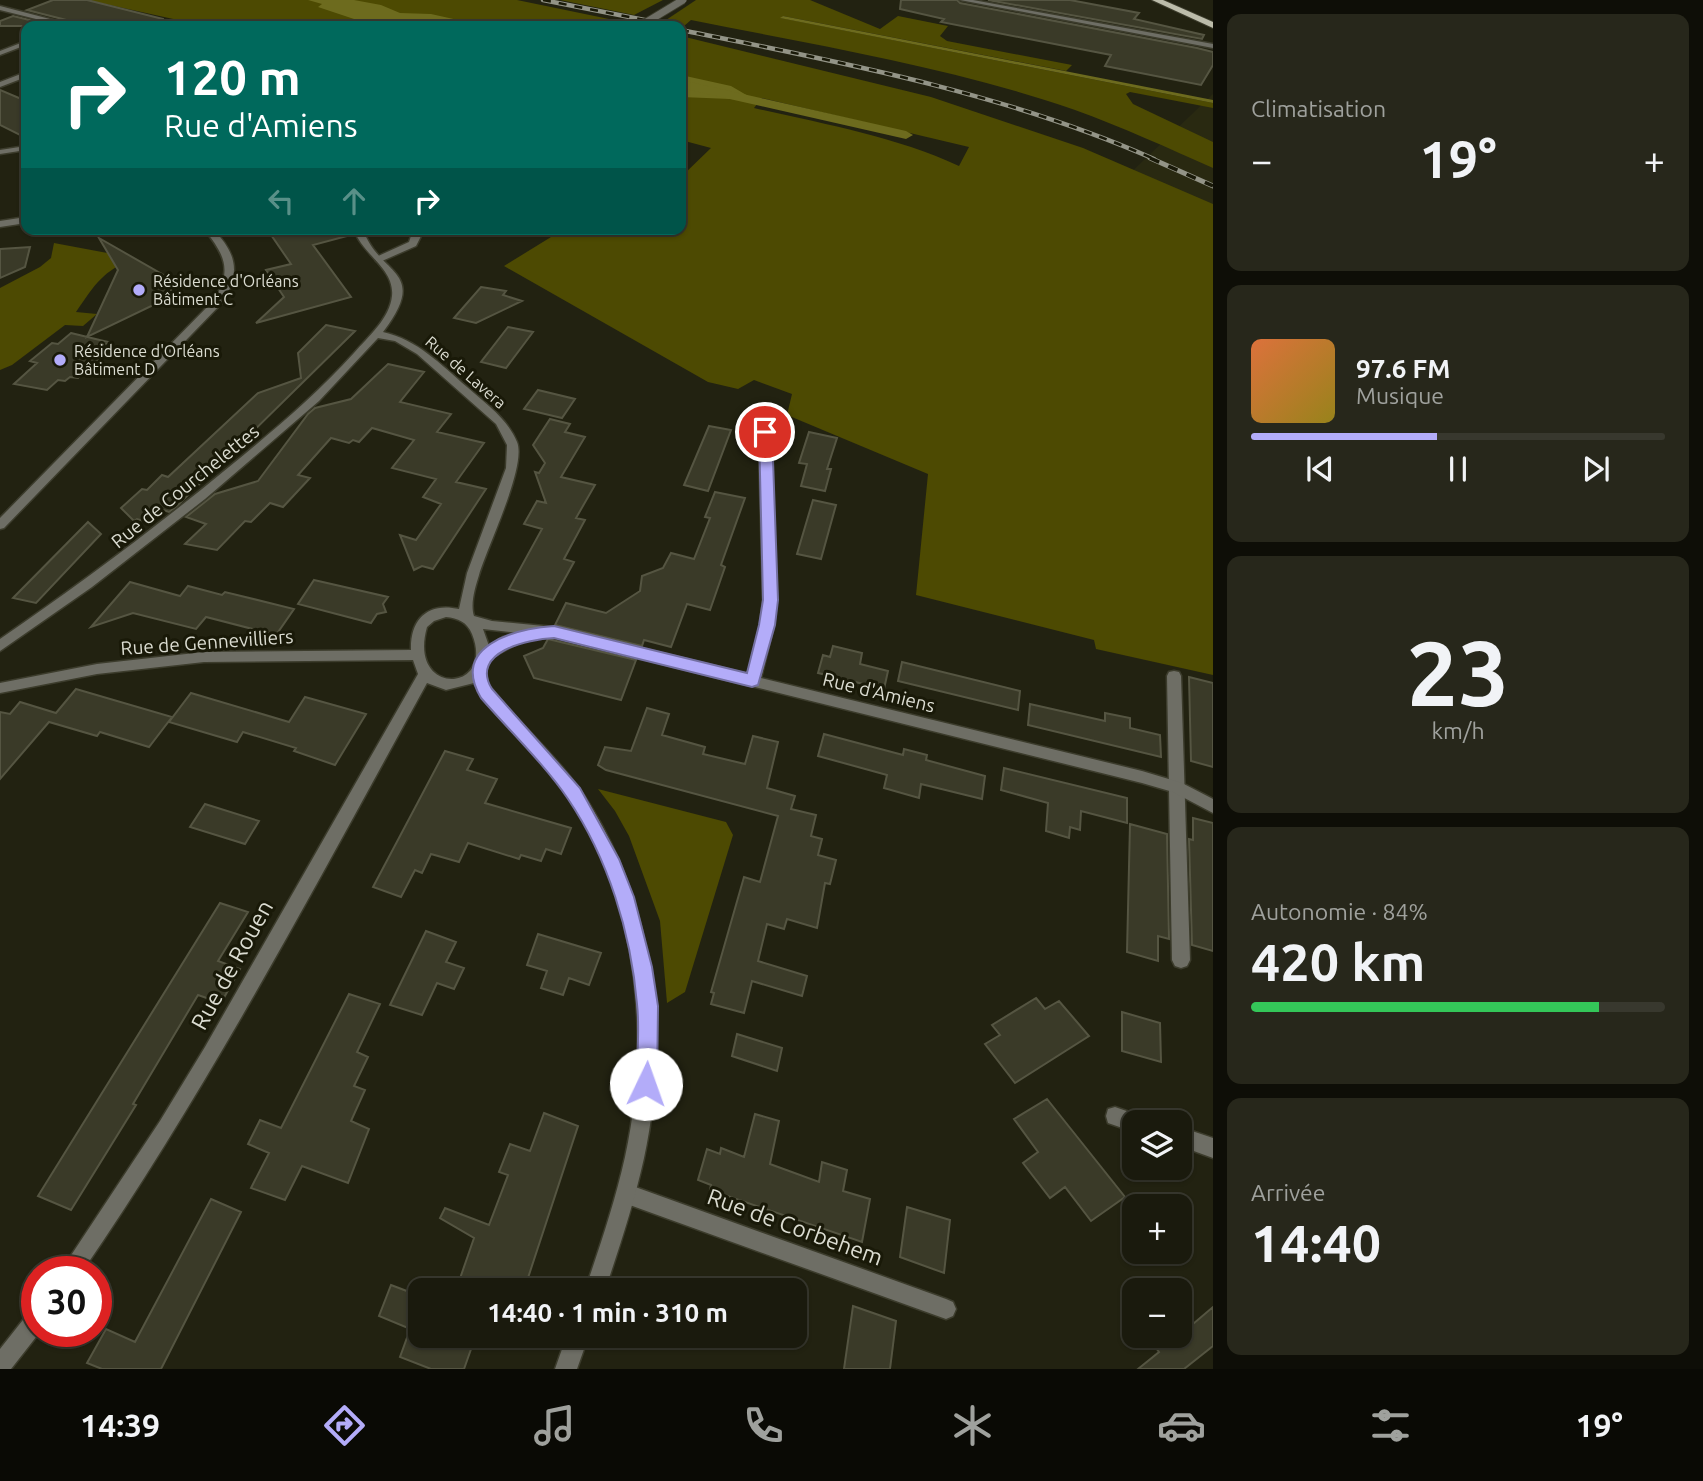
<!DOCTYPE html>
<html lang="fr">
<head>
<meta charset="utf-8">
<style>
	:root { --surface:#1a1a0d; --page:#27271b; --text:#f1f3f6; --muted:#9fa19d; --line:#38382e; --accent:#b3acf9 }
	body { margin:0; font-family:Ubuntu,sans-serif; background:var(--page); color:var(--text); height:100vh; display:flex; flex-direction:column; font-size:26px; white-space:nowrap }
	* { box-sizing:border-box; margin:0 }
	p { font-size:23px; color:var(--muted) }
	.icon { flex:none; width:38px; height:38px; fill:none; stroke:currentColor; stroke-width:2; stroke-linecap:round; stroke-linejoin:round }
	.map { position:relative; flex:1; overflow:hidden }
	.details { display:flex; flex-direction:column; gap:14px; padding:14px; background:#0e0e07; width:490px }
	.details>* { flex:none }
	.guide { position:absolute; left:21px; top:21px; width:665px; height:214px; border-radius:14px; box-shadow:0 2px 5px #0004,0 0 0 2px var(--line); background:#00695c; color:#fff; overflow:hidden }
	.buttons { position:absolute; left:1122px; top:1110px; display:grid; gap:14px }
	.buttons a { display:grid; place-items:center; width:70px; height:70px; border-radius:14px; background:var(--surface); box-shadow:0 2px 5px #0004,0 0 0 2px var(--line); font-size:35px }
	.speed { position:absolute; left:21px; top:1256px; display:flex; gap:14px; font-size:35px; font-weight:700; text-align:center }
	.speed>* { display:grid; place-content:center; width:91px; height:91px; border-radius:50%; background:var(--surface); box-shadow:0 2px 5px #0004,0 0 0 2px var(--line); line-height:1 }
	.speed .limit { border:10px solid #d22; background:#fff; color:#111 }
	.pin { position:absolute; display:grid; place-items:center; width:60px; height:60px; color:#fff; margin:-30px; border:4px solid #fff; border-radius:50%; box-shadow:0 2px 7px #0007 }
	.me { position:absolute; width:77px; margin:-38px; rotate:3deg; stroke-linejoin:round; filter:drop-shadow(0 0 5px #0008) }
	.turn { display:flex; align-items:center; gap:24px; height:147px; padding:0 28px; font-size:32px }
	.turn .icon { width:91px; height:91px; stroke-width:2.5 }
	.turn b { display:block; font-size:49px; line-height:60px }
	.lanes { display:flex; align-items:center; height:66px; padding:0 28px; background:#0003; justify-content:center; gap:35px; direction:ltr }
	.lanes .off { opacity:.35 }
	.big { font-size:52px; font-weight:700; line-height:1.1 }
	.details .tile { flex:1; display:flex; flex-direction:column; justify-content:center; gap:10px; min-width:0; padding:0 24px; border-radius:14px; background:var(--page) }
	.details .dial { align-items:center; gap:0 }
	.dial b { font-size:91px; line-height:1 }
	.song { display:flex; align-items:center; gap:21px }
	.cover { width:84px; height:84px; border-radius:10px; background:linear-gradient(135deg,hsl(20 70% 55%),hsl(50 70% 35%)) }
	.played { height:7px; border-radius:4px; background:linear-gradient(90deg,var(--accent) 45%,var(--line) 45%) }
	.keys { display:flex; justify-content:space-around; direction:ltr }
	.heat { display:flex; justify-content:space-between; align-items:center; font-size:38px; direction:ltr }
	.charge { height:10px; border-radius:5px; background:linear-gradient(90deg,#34c759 84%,var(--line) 0) }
	.trip { position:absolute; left:408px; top:1278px; width:399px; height:70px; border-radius:14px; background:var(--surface); box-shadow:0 2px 5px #0004,0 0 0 2px var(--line); font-weight:700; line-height:70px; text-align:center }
	.menu { display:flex; height:112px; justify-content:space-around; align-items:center; background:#0a0a05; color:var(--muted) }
	.menu .icon { width:49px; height:49px }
	.menu .active { color:var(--accent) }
	.menu b { font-size:32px; color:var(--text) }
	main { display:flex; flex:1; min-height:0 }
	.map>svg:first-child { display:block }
</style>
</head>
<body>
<main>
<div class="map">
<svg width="1213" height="1369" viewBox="0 0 1213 1369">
	<rect width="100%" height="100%" fill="#221"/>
	<path fill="#292911" d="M1213 94V396L1122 181Z"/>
	<path fill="#4d4a02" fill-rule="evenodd" d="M87 0H517L643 26H205Z
		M560 0H663L634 15Z
		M696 0H810L880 29 898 16 948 26 940 36 947 41 1072 65 1066 71 783 16 781 18 1213 103V108L1130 92 1126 94 1133 104 1213 142V168C1168 148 1122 127 1075 110 951 67 820 46 691 20L684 26 663 22Z
		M681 36 931 97 1083 148 1213 204V675L1096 649 1094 640 916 595 928 474 787 415 792 394 754 380 738 389 708 382 504 266 564 229H681V177L711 148 681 140ZM762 98 969 147 959 166C894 136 823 124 754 108Z
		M54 243 134 258C102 272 96 283 76 312L97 314 83 326 65 325 12 365 0 370V288L40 267 51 258Z
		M598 789 726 822 733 835 685 992 667 1003 660 921 629 836 615 811Z"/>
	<path fill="#6d6b1e" d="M308 0H354L381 5 400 13 431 14 485 26H375L318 7 322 4Z
		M783 16 1213 100V103L780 18Z
		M681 75 731 86 755 100 681 97Z"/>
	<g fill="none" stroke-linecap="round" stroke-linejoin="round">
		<path fill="#6d6b1e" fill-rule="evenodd" d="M681 80 906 131 913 135 906 139 681 88Z"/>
	</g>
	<path fill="#3a3a28" stroke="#555542" stroke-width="2" d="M53 0H87L163 19 162 26H77L74 22 27 10Z
		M901 0H957L960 3 1197 48 1213 52V65L1201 85 1105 66 1111 55 941 22 944 19 900 9Z
		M988 0H1070L1139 13 1134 19 1204 35 1202 39Z
		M13 16 54 26H0V21Z
		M0 90 26 101V138L0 125Z
		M267 229H346L347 236 313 245 351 297 256 323 284 297 266 270 291 264Z
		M99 238 174 281 168 298 87 337 118 270Z
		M30 247 25 267 0 278V249Z
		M481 287 506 291 503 295 522 301 476 323 454 318Z
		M326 325 355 331 177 506 169 512 163 510 151 523 137 519 134 521 121 508 142 489 147 490 162 475 168 477 258 393 301 378 298 353Z
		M508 327 533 332 506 368 481 362Z
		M71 333 108 342 103 346 110 348 78 378 70 377 65 381 58 380 47 390 14 384 37 363 30 361 52 343 58 344Z
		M388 364 424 372 400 402 451 414 437 432 484 443 456 482 486 489 433 569 422 566 414 570 400 535 416 540 441 504 423 497 436 479 392 468 414 440 372 428 359 442 353 440 349 443 331 438 298 475 310 478 283 507 270 503 251 522 245 521 217 550 185 544 206 524 186 517 215 494 258 481 308 414 315 408 351 399Z
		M538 390 575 399 562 418 524 409Z
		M550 419 570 424 565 432 585 437 561 477 595 485 576 518 585 520 564 559 574 562 553 600 509 589 542 529 524 524 537 501 546 503 535 472 539 473 545 463 533 445Z
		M709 426 731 430 708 491 684 485Z
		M809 432 837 438 827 469H831L825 491 801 486 807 464 799 463Z
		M715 492 745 498 721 565 725 567 710 610 687 604 671 647 644 640 642 646 555 625 566 603 606 613 640 591 642 576 663 568 671 553 694 559 710 518 705 517Z
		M813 500 836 505 821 559 797 554Z
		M88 522 101 534 36 603 13 598Z
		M314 580 388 597 383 604 386 612 377 614 371 623 298 604Z
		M130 582 180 596 188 586 222 595 225 592 294 609 276 635 206 617 196 629 133 613 91 627Z
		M548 639 636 660 621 700 534 678 524 656 543 648Z
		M833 646 862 653 860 664 888 671 884 689 818 673 823 655 830 657Z
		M902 662 1020 691 1018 710 898 681Z
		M1189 677 1213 683V767L1191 761Z
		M76 689 172 717 149 747 100 732 97 736 49 722 0 779V712L10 714 20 702 56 713Z
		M191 693 289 722 305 697 366 714 335 765 294 751 296 748 243 732 237 742 169 722Z
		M1030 704 1105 721V713L1130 718V728L1160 735 1161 757 1028 725Z
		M647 708 669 714 662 735 705 747 703 754 745 764 753 736 778 742 767 788 795 796 791 809 816 815 811 836 822 839 818 855 836 860 830 884 825 883 817 928 787 919 784 929 767 924 758 961 807 976 802 996 752 981 744 1013 711 1004 714 993 711 992 744 877 760 882 778 816 606 770 598 765 605 747 631 751Z
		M824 734 903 755 904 749 927 755 926 760 985 776 982 799 921 784 919 798 884 788 887 775 818 756Z
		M445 751 473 759 467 770 497 779 485 803 571 828 561 854 546 849 541 861 521 855 519 859 468 843 459 862 431 854 422 873 415 870 401 897 373 887Z
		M1004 768 1127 798V823L1081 811 1080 830 1070 827 1069 838 1046 831 1048 803 1001 790Z
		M205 804 259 821 245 844 190 827Z
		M1193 818 1213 823V951L1192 945 1189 839 1193 840Z
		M1130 824 1167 834 1169 939 1158 936V961L1127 952Z
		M220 903 248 912 218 961 240 969 221 1003 198 995 133 1104 136 1105 71 1210 38 1196Z
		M426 931 456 942 446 962 464 968 454 989 437 983 422 1015 390 1005Z
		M538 934 601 953 589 985 569 978 563 995 541 988 547 971 527 965Z
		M349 994 380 1004 357 1052 368 1057 354 1086 365 1090 351 1121 369 1129 348 1183 302 1166 285 1200 251 1188 269 1153 248 1144 260 1120 281 1128Z
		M1036 998 1045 1009 1059 1001 1089 1036 1015 1083 985 1044 1000 1035 992 1025Z
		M1122 1012 1160 1023 1161 1062 1122 1051Z
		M737 1034 782 1048 777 1071 732 1056Z
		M1047 1099 1125 1197 1091 1221 1065 1187 1050 1198 1023 1163 1038 1152 1014 1119Z
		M544 1113 578 1126 524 1290H456L474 1238 440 1218 445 1208 489 1225 508 1175 499 1172 510 1144 530 1151Z
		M755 1114 779 1121 770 1164 819 1182 822 1162 847 1170 843 1191 870 1199 862 1242 710 1190 711 1185 698 1180 707 1149 720 1154 721 1148 744 1157Z
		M211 1199 241 1212 161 1369H102L87 1363 106 1329 135 1342Z
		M907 1207 950 1220 944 1273 900 1257Z
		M391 1285 420 1296V1333L379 1316Z
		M853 1306 896 1321 890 1369H844Z
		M1213 1307V1346L1184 1369H1138L1159 1352 1146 1335H1180Z
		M408 1335H476L464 1369H431L400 1357Z"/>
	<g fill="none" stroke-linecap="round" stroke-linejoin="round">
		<g stroke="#3c3c2c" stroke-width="3">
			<path id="service" d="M26 72V77L0 87V82Z
				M406 229H415L421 236 416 246 382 261H376V257L409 242 411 236Z
				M1174 671 1179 672 1181 676 1190 960 1187 966 1181 968 1175 966 1172 960 1167 676 1169 672Z
				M627 1184 946 1299 953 1302 956 1309 953 1316 946 1319 627 1204 620 1201 617 1194 620 1187Z"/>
		</g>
		<g stroke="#3c3c2c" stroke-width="3">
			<path id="minor" d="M960 0H973L1213 44V48Z
				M0 6 73 25 74 26H64L0 10Z
				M26 41V45L0 55V51Z
				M26 146V150L0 154V150Z
				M204 229H213C237 254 241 273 222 303L4 528 0 529V518L213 301C233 271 225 255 204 229Z
				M354 229H363C378 276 431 269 383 332 418 340 440 364 467 387 486 404 507 418 517 442 527 466 487 547 479 575 475 588 470 604 474 616L492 621 554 627 748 674 760 625 763 600 758 406 763 403 768 406 777 600 774 625 761 678 1142 771 1182 783 1213 799V813L1173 792 1142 783 554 637C532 633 508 648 490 659L486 672 488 684C520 726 562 759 590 805 654 908 670 1040 644 1158 634 1203 620 1246 605 1290H585C600 1246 615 1202 625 1157 650 1044 640 912 578 811 551 769 515 734 482 697L474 683 446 690 427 683C317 883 211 1084 82 1272H60L160 1121 205 1047 418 674 413 660 204 662 97 674 0 693V683L97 664 204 652 411 650C410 619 428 602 459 609L467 573 506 468 507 445 496 424 417 354 395 341 378 338 319 401 205 499 92 587 0 651V639C79 585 155 528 229 467 273 431 316 395 354 353 368 337 390 318 392 296 395 268 361 254 354 229ZM446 617C458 618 467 622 472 634 496 693 407 697 427 627L434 621ZM483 629 519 633 503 637 489 646Z
				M1115 1107 1141 1116 1143 1122H1134V1132L1108 1123 1106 1116 1108 1109Z
				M1180 1127 1213 1138V1158L1180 1146Z
				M37 1308V1332H40L11 1369H0V1349L30 1311Z
				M567 1335H589L577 1369H555Z"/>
		</g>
		<g stroke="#3c3c2c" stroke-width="3">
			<path id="tertiary" d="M26 217V223L0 227V221Z"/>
		</g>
		<g stroke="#3c3c2c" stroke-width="2">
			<path id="primary" d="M1152 0H1163L1213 22V28Z"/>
		</g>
		<use href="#service" fill="#6e6e65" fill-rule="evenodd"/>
		<use href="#minor" fill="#6e6e65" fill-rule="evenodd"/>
		<use href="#tertiary" fill="#6e6e65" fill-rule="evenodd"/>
		<use href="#primary" fill="#bcbcaa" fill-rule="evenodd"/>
		<g stroke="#939487" stroke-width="4.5">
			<path id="rail-far1" d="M543 0 675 26
				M681 30C840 62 1005 93 1154 159"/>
		</g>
		<g stroke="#939487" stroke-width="5">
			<path id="rail" d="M1150 158 1213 186"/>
		</g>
		<use href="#rail-far1" stroke="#191908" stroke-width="2.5" stroke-dasharray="8" stroke-linecap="butt"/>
		<use href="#rail" stroke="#191908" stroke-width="3.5" stroke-dasharray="10" stroke-linecap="butt"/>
		<g stroke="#3c3c2c" stroke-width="9" stroke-linecap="butt">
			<path id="tertiary-bridge" d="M640 26 683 0"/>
		</g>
		<use href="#tertiary-bridge" stroke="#6e6e65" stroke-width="7"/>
	</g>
	<path fill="#b3acf9" stroke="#7470a2" stroke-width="2" d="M765 428 772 432 778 600 775 625 758 685 752 687 554 638C529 639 469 652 492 689L580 788 619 859 634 897 652 967 658 1006 657 1084 654 1091 646 1094 639 1091 636 1084C637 1057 640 1030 637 1004 631 933 608 858 568 799 545 765 508 729 481 698 450 646 514 629 554 626L747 673 759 625 763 600 759 432Z"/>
	<g fill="#b3acf9" stroke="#191908" stroke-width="2.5">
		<circle cx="139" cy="290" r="7"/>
		<circle cx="60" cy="360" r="7"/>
	</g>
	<g text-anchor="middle" stroke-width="6" stroke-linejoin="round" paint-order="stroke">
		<g font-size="16" fill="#dbdcd1" stroke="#191908" text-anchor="start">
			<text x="153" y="287">Résidence d'Orléans<tspan x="153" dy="18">Bâtiment C</tspan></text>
			<text x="74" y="357">Résidence d'Orléans<tspan x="74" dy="18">Bâtiment D</tspan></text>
		</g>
		<g font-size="16" fill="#dbdcd1" stroke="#191908">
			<text transform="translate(466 372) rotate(41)" y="6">Rue de Lavera</text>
		</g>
		<g font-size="19" fill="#dbdcd1" stroke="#191908">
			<text transform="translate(185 486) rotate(-39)" y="7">Rue de Courchelettes</text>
			<text transform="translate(207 642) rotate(-4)" y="7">Rue de Gennevilliers</text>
			<text transform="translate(879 692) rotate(14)" y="7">Rue d'Amiens</text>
		</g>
		<g font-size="23" fill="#dbdcd1" stroke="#191908">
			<text transform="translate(232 965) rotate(-61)" y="8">Rue de Rouen</text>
			<text transform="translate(795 1227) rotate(20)" y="8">Rue de Corbehem</text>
		</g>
	</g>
</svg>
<div class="buttons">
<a><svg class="icon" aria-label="layers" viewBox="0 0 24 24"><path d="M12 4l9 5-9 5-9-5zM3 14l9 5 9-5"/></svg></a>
<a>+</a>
<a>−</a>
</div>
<div class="speed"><div class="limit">30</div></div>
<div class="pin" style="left:765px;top:432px;background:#d93025"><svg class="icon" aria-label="arrive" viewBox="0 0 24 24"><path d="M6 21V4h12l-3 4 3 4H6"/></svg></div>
<svg class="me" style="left:646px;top:1084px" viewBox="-20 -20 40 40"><circle r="19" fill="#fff"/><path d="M0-13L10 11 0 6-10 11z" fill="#b3acf9"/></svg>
<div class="trip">14:40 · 1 min · 310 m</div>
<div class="guide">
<div class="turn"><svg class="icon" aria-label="right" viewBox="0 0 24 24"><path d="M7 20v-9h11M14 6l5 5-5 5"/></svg><div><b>120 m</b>Rue d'Amiens</div></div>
<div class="lanes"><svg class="icon off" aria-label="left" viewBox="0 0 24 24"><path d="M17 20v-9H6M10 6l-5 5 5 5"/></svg><svg class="icon off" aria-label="ahead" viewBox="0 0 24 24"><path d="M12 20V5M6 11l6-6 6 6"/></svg><svg class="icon" aria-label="right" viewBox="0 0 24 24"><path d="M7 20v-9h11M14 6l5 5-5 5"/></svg></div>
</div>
</div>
<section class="details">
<div class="tile"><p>Climatisation</p>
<div class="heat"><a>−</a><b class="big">19°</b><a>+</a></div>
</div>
<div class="tile">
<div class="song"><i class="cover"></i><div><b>97.6 FM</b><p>Musique</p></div></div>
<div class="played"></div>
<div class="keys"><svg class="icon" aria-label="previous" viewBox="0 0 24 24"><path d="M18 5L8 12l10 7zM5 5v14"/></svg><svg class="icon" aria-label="pause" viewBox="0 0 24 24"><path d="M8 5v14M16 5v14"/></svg><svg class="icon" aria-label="next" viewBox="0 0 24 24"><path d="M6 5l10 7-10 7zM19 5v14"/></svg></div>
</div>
<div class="tile dial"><b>23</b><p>km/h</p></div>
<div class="tile"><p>Autonomie · 84%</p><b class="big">420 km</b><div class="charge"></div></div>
<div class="tile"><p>Arrivée</p><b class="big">14:40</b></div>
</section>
</main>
<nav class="menu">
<b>14:39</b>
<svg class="icon active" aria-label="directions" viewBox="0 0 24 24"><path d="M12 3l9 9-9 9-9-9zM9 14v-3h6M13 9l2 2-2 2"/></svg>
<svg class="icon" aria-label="music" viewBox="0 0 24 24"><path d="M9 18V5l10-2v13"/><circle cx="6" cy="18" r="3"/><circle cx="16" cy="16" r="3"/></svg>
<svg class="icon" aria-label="phone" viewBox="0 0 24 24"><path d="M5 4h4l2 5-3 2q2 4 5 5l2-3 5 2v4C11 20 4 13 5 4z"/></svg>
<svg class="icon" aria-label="climate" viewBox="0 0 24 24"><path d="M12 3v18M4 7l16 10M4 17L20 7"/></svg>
<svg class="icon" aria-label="car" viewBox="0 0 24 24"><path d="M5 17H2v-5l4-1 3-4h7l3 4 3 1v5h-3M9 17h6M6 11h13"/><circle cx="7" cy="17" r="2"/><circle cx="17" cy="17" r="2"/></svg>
<svg class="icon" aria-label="filters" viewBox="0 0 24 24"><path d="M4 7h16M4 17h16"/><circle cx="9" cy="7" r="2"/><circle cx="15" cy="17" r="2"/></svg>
<b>19°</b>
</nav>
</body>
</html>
